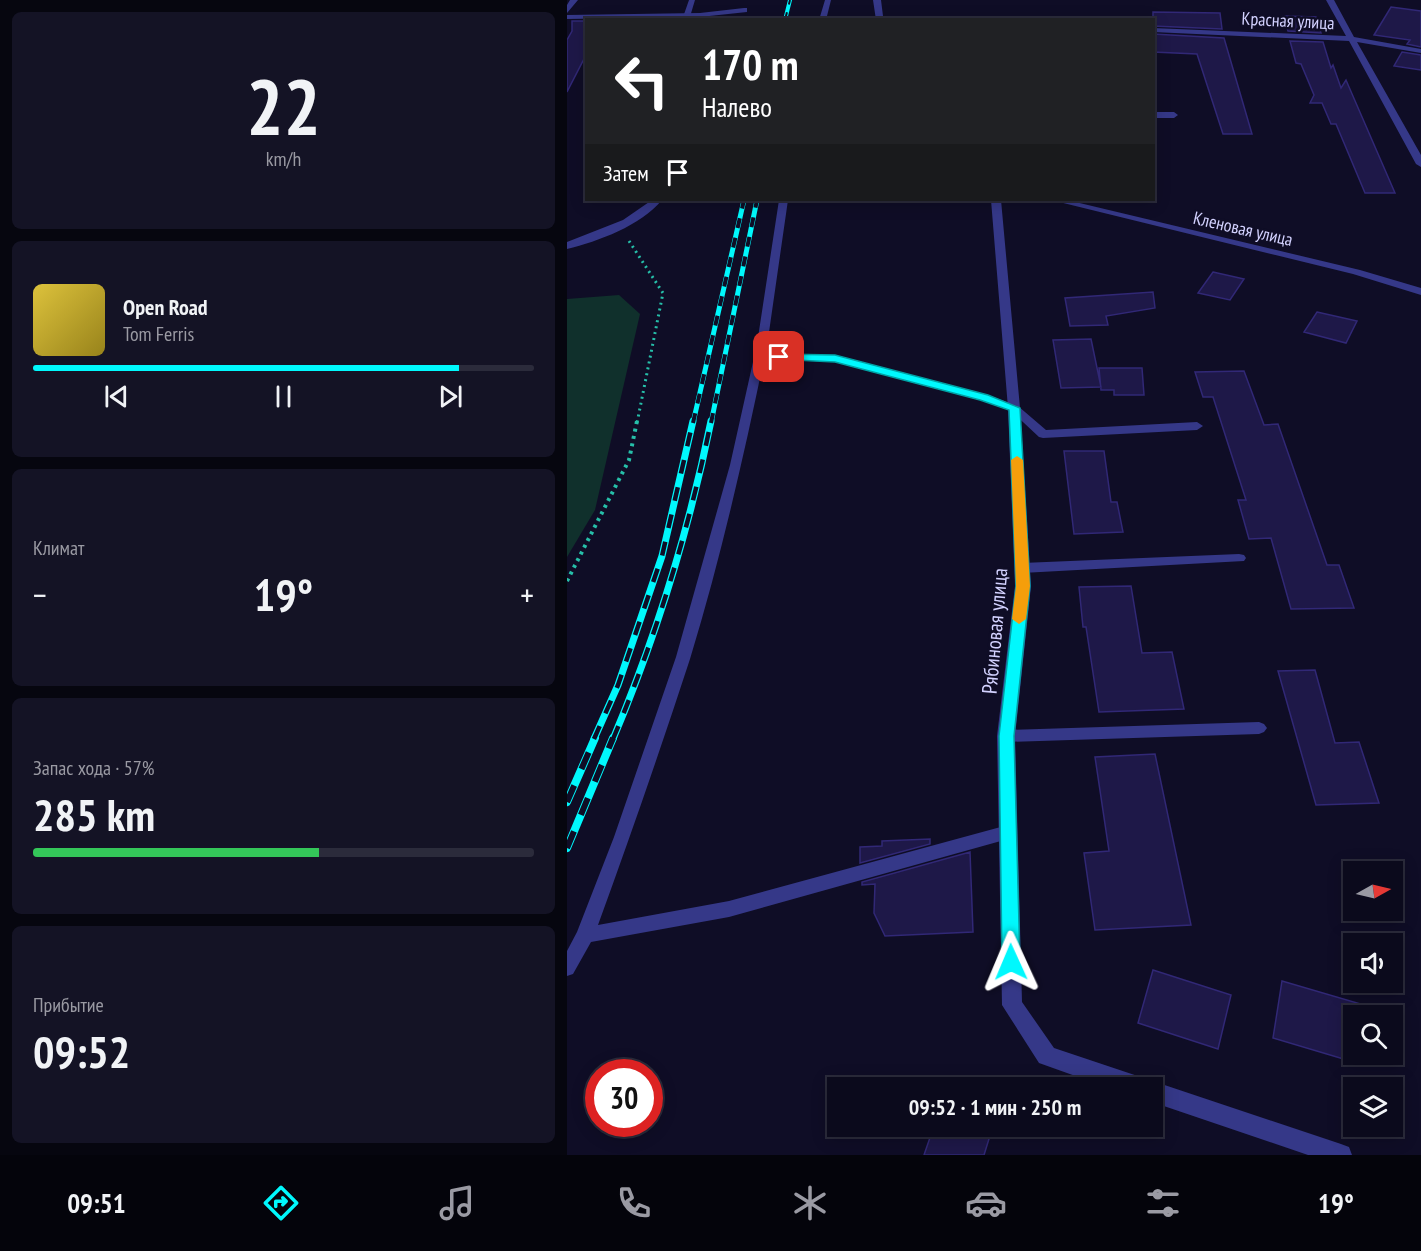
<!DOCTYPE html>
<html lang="ru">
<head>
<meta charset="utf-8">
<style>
	:root { --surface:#0b0a1c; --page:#141325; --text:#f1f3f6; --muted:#9a9aa3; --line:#2b2b3b; --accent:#00f8fd }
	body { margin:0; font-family:"PT Sans Narrow",sans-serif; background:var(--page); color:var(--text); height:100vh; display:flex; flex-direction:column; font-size:22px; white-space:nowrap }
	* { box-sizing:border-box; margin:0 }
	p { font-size:20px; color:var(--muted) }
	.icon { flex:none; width:33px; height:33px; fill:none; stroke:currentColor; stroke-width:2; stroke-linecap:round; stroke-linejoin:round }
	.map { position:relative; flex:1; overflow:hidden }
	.details { display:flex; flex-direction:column; gap:12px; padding:12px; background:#06060f; width:567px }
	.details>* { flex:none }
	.top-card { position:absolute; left:18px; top:18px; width:570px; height:183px; border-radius:0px; box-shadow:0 3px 15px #0003,0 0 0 2px var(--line); background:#202124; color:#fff; overflow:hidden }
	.needle { width:39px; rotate:82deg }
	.tools { position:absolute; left:776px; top:861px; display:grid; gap:12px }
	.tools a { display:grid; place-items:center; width:60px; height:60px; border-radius:0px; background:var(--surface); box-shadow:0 3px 15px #0003,0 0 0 2px var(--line); font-size:30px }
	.speed { position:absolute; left:18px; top:1059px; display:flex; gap:12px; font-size:30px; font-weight:700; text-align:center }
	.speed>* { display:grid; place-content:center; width:78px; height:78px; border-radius:50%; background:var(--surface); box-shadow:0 3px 15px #0003,0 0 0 2px var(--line); line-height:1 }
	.speed .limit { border:9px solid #d22; background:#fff; color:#111 }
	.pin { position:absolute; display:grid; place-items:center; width:51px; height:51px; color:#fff; margin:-26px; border-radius:12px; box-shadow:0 3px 9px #0006 }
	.me { position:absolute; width:66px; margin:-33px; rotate:359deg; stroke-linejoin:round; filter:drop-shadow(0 0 4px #0008) }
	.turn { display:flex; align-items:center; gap:21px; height:126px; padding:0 18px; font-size:27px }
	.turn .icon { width:78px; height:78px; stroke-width:2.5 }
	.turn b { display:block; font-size:42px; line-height:51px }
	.then { display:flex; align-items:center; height:57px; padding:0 18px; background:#0003; gap:12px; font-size:22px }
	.big { font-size:45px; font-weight:700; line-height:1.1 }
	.details .widget { flex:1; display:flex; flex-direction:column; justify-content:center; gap:9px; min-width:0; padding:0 21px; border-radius:9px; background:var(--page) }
	.details .dial { align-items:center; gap:0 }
	.dial b { font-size:78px; line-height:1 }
	.song { display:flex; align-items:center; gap:18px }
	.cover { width:72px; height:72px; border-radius:9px; background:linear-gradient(135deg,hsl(50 70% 55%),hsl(50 70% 35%)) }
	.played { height:6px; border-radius:3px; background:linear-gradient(90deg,var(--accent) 85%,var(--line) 85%) }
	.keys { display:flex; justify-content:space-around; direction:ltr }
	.heat { display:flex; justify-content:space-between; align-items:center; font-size:33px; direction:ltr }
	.charge { height:9px; border-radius:4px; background:linear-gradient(90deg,#34c759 57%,var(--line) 0) }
	.trip { position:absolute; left:260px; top:1077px; width:336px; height:60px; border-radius:0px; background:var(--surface); box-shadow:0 3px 15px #0003,0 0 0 2px var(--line); font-weight:700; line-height:60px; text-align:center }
	.dock { display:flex; height:96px; justify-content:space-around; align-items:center; background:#04040b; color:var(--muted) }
	.dock .icon { width:42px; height:42px }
	.dock .current { color:var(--accent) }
	.dock b { font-size:27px; color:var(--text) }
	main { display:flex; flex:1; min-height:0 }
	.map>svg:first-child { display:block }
</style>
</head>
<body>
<main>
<section class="details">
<div class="widget dial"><b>22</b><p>km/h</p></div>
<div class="widget">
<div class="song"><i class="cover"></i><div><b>Open Road</b><p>Tom Ferris</p></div></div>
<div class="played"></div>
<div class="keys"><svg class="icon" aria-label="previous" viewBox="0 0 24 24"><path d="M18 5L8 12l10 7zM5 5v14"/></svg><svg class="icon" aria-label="pause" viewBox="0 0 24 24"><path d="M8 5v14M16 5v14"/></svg><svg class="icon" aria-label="next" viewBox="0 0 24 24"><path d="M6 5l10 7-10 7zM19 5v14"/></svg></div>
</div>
<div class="widget"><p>Климат</p>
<div class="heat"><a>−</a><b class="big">19°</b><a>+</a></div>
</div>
<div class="widget"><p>Запас хода · 57%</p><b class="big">285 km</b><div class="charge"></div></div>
<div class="widget"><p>Прибытие</p><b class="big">09:52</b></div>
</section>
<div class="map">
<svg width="854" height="1155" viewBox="0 0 854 1155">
	<rect width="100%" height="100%" fill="#0f0d26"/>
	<path fill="#10302c" d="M52 295 73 314 28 510 0 557V299Z"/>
	<path fill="#1e1848" stroke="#312876" stroke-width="1.5" d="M824 7 854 11V47L840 44 843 40 807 35Z
		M586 12 653 13 655 29 586 26Z
		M716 16 749 17 754 33 721 31Z
		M5 21H20V53L0 92V40L5 31Z
		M586 34 657 38 685 134H656L630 54 586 52Z
		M723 41 756 42 764 68 766 65 774 88 779 80 828 193H798L769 124H764L755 103H743L747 95 734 64 729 63Z
		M835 52 854 55V70L827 66Z
		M646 272 677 279 663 300 631 293Z
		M586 292 588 308 539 316 541 325 503 326 498 298Z
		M750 312 790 321 779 343 737 332Z
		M524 339 534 387 494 388 486 340Z
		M532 368H575L577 395H547V390H534Z
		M677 371 697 425 711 424 760 565H772L787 608 724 609 704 538 682 539 671 500H679L646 397H636L628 372Z
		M497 451H537L544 502H550L556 532 507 534Z
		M564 586 575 653 605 652 617 709 532 712 519 627H516L512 587Z
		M748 670 768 743 792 742 812 803 749 805 711 671Z
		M588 754 624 925 528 930 517 853 542 851 528 757Z
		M363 839V844L293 863V847L315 846V841Z
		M403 852 406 932 318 936 307 913 308 884 295 885V882Z
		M586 970 664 995 651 1049 571 1023Z
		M715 981 797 1005 796 1016H786V1054H792L790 1063 706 1038Z
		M367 1126H426L417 1155H357Z"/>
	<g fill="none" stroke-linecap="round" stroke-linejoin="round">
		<path stroke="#26bfa9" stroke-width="3" stroke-dasharray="2 4" stroke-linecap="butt" d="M62 241 96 293 70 423"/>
		<path stroke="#26bfa9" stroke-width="4" stroke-dasharray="3 4.5" stroke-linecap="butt" d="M0 581 62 460 70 421"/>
		<path fill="#353888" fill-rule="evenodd" d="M122 0H128L122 20H115Z
			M258 0H264L259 20H252Z
			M212 200H221L199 353 268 355 421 395 451 406 479 430 630 422 636 426 630 430 476 438 472 437 443 410 413 399 268 361 197 359C176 460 153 561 123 659 94 748 63 837 31 925L162 901 441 825 447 827 449 832 447 837 441 839 162 917 24 942 6 974 0 976V951L10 932 47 837 109 657 163 465 190 344Z
			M672 554 677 555 679 558 677 561 455 573 448 568 455 563Z
			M692 722 697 724 700 728 697 732 692 734 439 742 434 740 431 736 434 732 439 730Z"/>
		<path fill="#353888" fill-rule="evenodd" d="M3 0H11L0 13V5Z
			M306 0H314L316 16 350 20H309Z
			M759 0H767L787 37 854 49V53L790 42 854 155V167L849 164 782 41 586 32V28L779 36Z
			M177 8H180V12L133 17 0 19V15L133 13Z
			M586 112H607L611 115 607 118H586Z
			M85 200H95C73 226 32 241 0 249V242L56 220Z
			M424 200H434L453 408 464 586 448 736 455 1002 487 1048 774 1144 782 1147 785 1155H741L585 1102V1088H542L472 1063 435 1005 430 736 448 586 441 408Z
			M484 200H500L793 270 854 288V295L786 274Z"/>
		<g stroke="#00f8fd" stroke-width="4">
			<path id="rail-far3" d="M218 20 223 0"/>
		</g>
		<g stroke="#00f8fd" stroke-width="5">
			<path id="rail-far2" d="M126 423 177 200
				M144 423 190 200"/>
		</g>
		<g stroke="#00f8fd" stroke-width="7">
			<path id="rail-far1" d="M27 739 51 685 95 556 126 421
				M46 739C89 637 122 530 144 421"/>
		</g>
		<g stroke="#00f8fd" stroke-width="8">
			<path id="rail" d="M0 802 28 738
				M0 848 46 738"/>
		</g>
		<use href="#rail-far3" stroke="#0f0d26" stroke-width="2" stroke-dasharray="8" stroke-linecap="butt"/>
		<use href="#rail-far2" stroke="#0f0d26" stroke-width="4" stroke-dasharray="10" stroke-linecap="butt"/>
		<use href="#rail-far1" stroke="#0f0d26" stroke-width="4.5" stroke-dasharray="14" stroke-linecap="butt"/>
		<use href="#rail" stroke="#0f0d26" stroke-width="6" stroke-dasharray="18" stroke-linecap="butt"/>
	</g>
	<path fill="#00f8fd" stroke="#00a1a4" stroke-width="1.5" d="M212 354 268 355 421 395 453 408 463 586 447 736 453 962 450 968 444 970 437 968 435 962 432 736 449 586 442 410 413 400 268 362 208 359 206 357Z"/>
	<path fill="#f59e0b" d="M450 456 456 460 463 586 459 619 452 624 445 619 449 586 444 460Z"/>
	<g text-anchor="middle" stroke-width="5" stroke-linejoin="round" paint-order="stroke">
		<g font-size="18" fill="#d3d2ff" stroke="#0f0d26">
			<text transform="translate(721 21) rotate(3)" y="6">Красная улица</text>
			<text transform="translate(676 229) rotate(13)" y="6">Кленовая улица</text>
		</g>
		<g font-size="21" fill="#d3d2ff" stroke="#0f0d26">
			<text transform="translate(428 631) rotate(-85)" y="7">Рябиновая улица</text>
		</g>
	</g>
</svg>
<div class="tools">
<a><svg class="needle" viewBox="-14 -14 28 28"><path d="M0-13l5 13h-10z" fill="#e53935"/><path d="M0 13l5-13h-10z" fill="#9a9aa3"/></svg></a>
<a><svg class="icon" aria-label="sound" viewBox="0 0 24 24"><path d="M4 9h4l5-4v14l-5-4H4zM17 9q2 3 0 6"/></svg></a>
<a><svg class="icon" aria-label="search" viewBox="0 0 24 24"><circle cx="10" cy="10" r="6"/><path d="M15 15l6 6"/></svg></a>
<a><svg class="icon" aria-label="layers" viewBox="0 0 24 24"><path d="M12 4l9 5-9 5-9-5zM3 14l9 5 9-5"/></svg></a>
</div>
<div class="speed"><div class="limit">30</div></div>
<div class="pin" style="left:212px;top:357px;background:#d93025"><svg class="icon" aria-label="arrive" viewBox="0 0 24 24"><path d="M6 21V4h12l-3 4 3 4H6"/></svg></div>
<svg class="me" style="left:444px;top:962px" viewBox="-20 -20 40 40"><path d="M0-17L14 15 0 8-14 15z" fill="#00f8fd" stroke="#fff" stroke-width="4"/></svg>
<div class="trip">09:52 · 1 мин · 250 m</div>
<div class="top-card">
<div class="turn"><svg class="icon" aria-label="left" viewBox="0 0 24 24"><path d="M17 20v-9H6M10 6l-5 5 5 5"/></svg><div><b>170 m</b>Налево</div></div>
<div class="then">Затем<svg class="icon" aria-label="arrive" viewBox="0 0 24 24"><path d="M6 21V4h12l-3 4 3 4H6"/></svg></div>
</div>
</div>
</main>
<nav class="dock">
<b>09:51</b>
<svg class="icon current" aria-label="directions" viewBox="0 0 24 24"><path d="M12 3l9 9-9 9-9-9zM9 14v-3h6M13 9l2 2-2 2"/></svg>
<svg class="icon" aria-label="music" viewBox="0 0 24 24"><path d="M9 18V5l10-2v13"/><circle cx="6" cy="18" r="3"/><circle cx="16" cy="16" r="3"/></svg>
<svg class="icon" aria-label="phone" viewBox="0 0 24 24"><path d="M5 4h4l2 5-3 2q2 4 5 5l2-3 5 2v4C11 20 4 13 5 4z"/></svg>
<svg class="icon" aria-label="climate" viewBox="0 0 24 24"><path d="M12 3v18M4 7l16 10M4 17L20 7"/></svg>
<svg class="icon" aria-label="car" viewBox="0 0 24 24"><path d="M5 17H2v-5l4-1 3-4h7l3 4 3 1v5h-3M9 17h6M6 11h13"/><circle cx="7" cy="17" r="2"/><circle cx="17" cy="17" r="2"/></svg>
<svg class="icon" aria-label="filters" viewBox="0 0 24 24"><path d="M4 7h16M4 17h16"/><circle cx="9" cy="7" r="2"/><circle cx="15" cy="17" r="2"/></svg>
<b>19°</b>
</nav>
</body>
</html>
